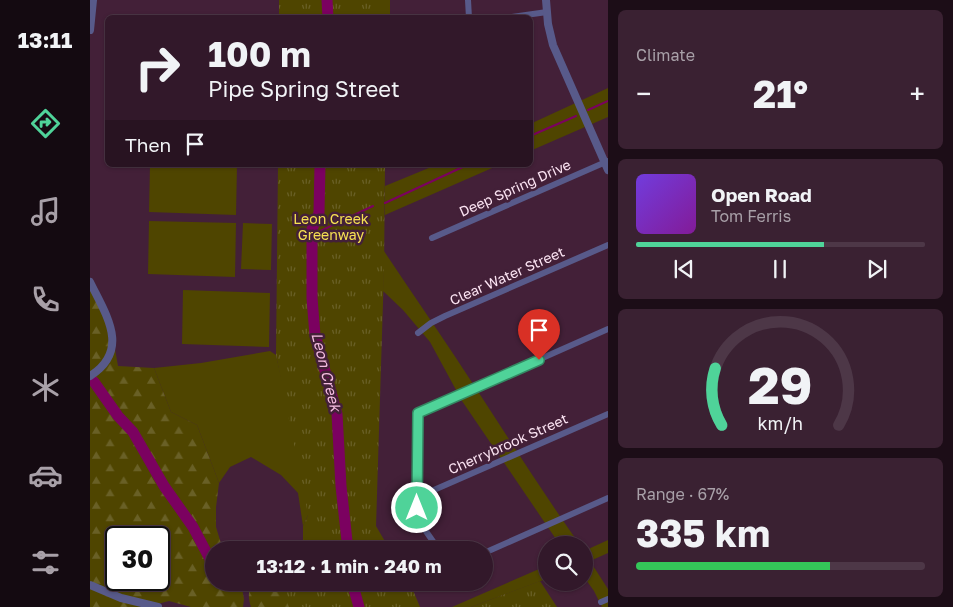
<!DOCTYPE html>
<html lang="en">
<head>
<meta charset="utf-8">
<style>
	:root { --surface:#32182a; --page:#3a2132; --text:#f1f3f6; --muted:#a8a0a8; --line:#4d3747; --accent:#4fd399 }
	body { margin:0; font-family:"Golos Text",sans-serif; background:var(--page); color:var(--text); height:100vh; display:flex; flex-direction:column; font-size:19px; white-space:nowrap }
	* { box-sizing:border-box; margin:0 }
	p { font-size:16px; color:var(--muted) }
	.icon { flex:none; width:28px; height:28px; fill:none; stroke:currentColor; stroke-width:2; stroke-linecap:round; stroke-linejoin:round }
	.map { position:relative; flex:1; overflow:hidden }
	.details { display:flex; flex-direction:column; gap:10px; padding:10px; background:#1c0d17; width:345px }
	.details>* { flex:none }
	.banner { position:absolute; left:15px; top:15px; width:428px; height:152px; border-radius:8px; box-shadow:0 1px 4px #0004,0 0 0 1px var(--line); background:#32182a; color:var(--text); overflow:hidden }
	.fabs { position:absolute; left:448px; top:536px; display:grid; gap:10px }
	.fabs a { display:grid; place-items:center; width:55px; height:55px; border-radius:50%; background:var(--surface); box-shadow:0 1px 4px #0004,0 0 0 1px var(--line); font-size:25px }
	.speed { position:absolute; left:15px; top:526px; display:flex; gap:10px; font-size:25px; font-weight:700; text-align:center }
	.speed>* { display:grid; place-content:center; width:65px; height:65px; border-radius:50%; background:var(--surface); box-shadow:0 1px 4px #0004,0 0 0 1px var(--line); line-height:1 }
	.speed .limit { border:2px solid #111; border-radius:8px; background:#fff; color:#111 }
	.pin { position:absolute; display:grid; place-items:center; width:42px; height:42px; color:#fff; margin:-51px -21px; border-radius:50% 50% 50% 0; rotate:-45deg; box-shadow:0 0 5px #0007 }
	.pin .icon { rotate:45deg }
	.me { position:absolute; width:55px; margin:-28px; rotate:0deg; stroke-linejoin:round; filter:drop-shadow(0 0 4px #0008) }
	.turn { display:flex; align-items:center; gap:18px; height:105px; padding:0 20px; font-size:22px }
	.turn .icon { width:65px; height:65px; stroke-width:2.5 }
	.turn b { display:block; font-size:35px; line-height:42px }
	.then { display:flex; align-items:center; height:48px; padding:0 20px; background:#0003; gap:10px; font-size:19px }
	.big { font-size:38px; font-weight:700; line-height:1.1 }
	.details .widget { flex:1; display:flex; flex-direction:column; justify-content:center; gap:8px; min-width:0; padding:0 18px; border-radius:8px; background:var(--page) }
	.details .dial { align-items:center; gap:0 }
	.dial svg { height:130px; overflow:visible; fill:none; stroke:var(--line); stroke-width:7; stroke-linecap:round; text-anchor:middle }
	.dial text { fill:var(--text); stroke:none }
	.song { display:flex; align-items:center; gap:15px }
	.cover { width:60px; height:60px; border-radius:8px; background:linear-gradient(135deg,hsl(260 70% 55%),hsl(290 70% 35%)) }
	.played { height:5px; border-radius:2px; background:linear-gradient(90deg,var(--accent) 65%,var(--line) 65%) }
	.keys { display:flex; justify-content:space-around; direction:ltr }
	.heat { display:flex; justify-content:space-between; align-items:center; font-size:28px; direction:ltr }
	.charge { height:8px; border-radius:4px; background:linear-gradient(90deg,#34c759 67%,var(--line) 0) }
	.trip { position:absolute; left:115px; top:541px; width:288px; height:50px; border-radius:25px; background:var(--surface); box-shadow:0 1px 4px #0004,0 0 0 1px var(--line); font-weight:700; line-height:50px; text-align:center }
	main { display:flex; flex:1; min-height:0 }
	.tabs { display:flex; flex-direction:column; width:90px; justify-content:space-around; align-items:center; background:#140a11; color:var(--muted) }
	.tabs .icon { width:35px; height:35px }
	.tabs .selected { color:var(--accent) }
	.tabs b { font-size:22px; color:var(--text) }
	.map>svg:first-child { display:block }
</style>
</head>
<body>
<main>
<nav class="tabs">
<b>13:11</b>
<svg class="icon selected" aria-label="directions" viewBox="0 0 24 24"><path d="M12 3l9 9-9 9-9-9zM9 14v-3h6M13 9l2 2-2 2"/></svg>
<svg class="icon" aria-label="music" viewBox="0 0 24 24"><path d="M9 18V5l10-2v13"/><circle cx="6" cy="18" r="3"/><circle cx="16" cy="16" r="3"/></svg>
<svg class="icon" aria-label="phone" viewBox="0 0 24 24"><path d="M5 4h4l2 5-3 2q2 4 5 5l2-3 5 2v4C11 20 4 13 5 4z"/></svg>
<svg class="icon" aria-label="climate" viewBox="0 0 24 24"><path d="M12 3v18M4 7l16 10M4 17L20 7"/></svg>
<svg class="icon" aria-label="car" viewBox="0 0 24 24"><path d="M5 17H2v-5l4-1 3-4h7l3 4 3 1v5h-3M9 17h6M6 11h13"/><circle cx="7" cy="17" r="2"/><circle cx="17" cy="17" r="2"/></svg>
<svg class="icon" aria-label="filters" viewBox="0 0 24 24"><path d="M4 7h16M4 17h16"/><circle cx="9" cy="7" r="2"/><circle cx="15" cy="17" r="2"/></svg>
</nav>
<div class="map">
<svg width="518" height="607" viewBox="0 0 518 607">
	<defs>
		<pattern id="forest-firs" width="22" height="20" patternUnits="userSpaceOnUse" patternTransform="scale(1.25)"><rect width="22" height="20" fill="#4f4500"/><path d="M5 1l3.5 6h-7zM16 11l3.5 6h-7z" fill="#696026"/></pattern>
		<pattern id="park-tufts" width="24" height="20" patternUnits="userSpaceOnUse" patternTransform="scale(1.25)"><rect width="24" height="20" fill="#4f4500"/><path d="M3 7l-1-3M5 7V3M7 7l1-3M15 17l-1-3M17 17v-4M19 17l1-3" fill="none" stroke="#696026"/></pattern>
	</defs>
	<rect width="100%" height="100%" fill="#432038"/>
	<path fill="#4f4500" d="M518 88V117L440 151V124Z
		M60 165H147L146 215 59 212Z
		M346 165H409L295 215V186Z
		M59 221 146 223 145 277 58 274Z
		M153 223 182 224 181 270 151 269Z
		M294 251C317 286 341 320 364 355 406 418 446 483 490 545H470L372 401 340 342 313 310 293 291Z
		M93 290 180 293 179 347 92 344Z
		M180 351 186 355 221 509 213 526 208 493 191 475 161 457 140 467 129 483 107 425 81 412 64 368 111 363Z
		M518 540V553L500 561 518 589V607H512L504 591 494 577V551Z
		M456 566V579L381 607H362Z"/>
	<path fill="url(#forest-firs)" fill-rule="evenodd" d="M0 282 21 327 28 366 64 368 81 412 107 425 129 483 126 507V527L133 550H124V582L151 583 154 599 153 607H101L79 601 56 607H0ZM26 538H69V580H26Z
		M221 509 239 550H211L213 548V526Z
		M245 582 210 607H161C158 598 158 591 162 583Z"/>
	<path fill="url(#park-tufts)" d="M189 0H300V17H189Z
		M188 165H295L294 270 286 526 300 550H217L223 539 186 355Z
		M450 581 467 607H381Z
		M200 583H320L330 607H199L194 595Z"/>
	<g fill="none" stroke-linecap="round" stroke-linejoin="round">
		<path stroke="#7b0160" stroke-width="2" d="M498 110 518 101
			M440 136 486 116
			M295 203 377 165
			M222 235 283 206"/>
		<path stroke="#7b0160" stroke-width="11" d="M237 0 238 18
			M230 165 229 213 222 229V298L225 335 247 414 251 486 258 550
			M4 382 28 416 43 432 74 486 103 527 121 561
			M262 582 269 607
			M167 586 210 582"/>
		<path stroke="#585a8a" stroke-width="6" d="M378 0 379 18
			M415 18 457 12
			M342 238 518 161
			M328 333 341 323 355 316 518 245
			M327 494 337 493 518 414
			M349 550 333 527 329 516 328 413 518 329
			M394 553 518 498
			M511 602 518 599"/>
		<path stroke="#585a8a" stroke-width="8" d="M456 0 458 24 463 45 518 170
			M0 30 3 0
			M0 282C16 315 41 350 0 376
			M0 585 31 598 68 607"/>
	</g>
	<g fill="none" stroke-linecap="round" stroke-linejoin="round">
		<g stroke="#338963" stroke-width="12">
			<path id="route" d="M327 508 328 413 449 360"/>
		</g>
		<use href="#route" stroke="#4fd399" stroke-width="9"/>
	</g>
	<g text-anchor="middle" stroke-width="5" stroke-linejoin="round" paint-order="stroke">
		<g font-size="14" fill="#fce4f3" stroke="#432038">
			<text transform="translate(425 188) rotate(-24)" y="5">Deep Spring Drive</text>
			<text transform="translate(417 276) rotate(-24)" y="5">Clear Water Street</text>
			<text transform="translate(418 444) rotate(-24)" y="5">Cherrybrook Street</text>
		</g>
		<g font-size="14" fill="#f6e152" stroke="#432038">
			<text x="241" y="224">Leon Creek<tspan x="241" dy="16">Greenway</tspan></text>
		</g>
		<g font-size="15" font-style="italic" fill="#f5bce0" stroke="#432038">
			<text transform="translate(236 372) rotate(76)" y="5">Leon Creek</text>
		</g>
	</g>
</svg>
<div class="fabs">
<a><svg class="icon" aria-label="search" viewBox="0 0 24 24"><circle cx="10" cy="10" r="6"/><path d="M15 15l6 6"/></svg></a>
</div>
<div class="speed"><div class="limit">30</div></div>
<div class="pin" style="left:449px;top:360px;background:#d93025"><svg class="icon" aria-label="arrive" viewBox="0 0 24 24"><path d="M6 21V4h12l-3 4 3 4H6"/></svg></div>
<svg class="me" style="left:327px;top:508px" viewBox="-20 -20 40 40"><circle r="17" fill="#4fd399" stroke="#fff" stroke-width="3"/><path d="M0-11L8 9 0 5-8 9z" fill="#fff"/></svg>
<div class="trip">13:12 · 1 min · 240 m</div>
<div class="banner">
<div class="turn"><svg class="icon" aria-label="right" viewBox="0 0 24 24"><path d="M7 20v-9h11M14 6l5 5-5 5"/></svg><div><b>100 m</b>Pipe Spring Street</div></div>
<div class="then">Then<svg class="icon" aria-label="arrive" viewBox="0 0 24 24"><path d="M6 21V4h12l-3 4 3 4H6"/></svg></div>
</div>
</div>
<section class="details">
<div class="widget"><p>Climate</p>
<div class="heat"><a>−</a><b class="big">21°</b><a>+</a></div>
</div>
<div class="widget">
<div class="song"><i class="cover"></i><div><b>Open Road</b><p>Tom Ferris</p></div></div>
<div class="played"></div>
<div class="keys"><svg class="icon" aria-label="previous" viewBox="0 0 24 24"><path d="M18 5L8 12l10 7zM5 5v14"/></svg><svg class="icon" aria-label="pause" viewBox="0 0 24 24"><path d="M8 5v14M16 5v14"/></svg><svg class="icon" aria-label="next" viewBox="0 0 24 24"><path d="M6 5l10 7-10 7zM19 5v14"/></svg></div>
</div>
<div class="widget dial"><svg viewBox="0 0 100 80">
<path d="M14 69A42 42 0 1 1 86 69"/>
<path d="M14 69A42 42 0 0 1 10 34" stroke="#4fd399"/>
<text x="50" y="56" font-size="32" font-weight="700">29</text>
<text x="50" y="72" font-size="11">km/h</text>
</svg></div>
<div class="widget"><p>Range · 67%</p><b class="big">335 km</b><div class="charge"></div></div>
</section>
</main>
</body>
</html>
